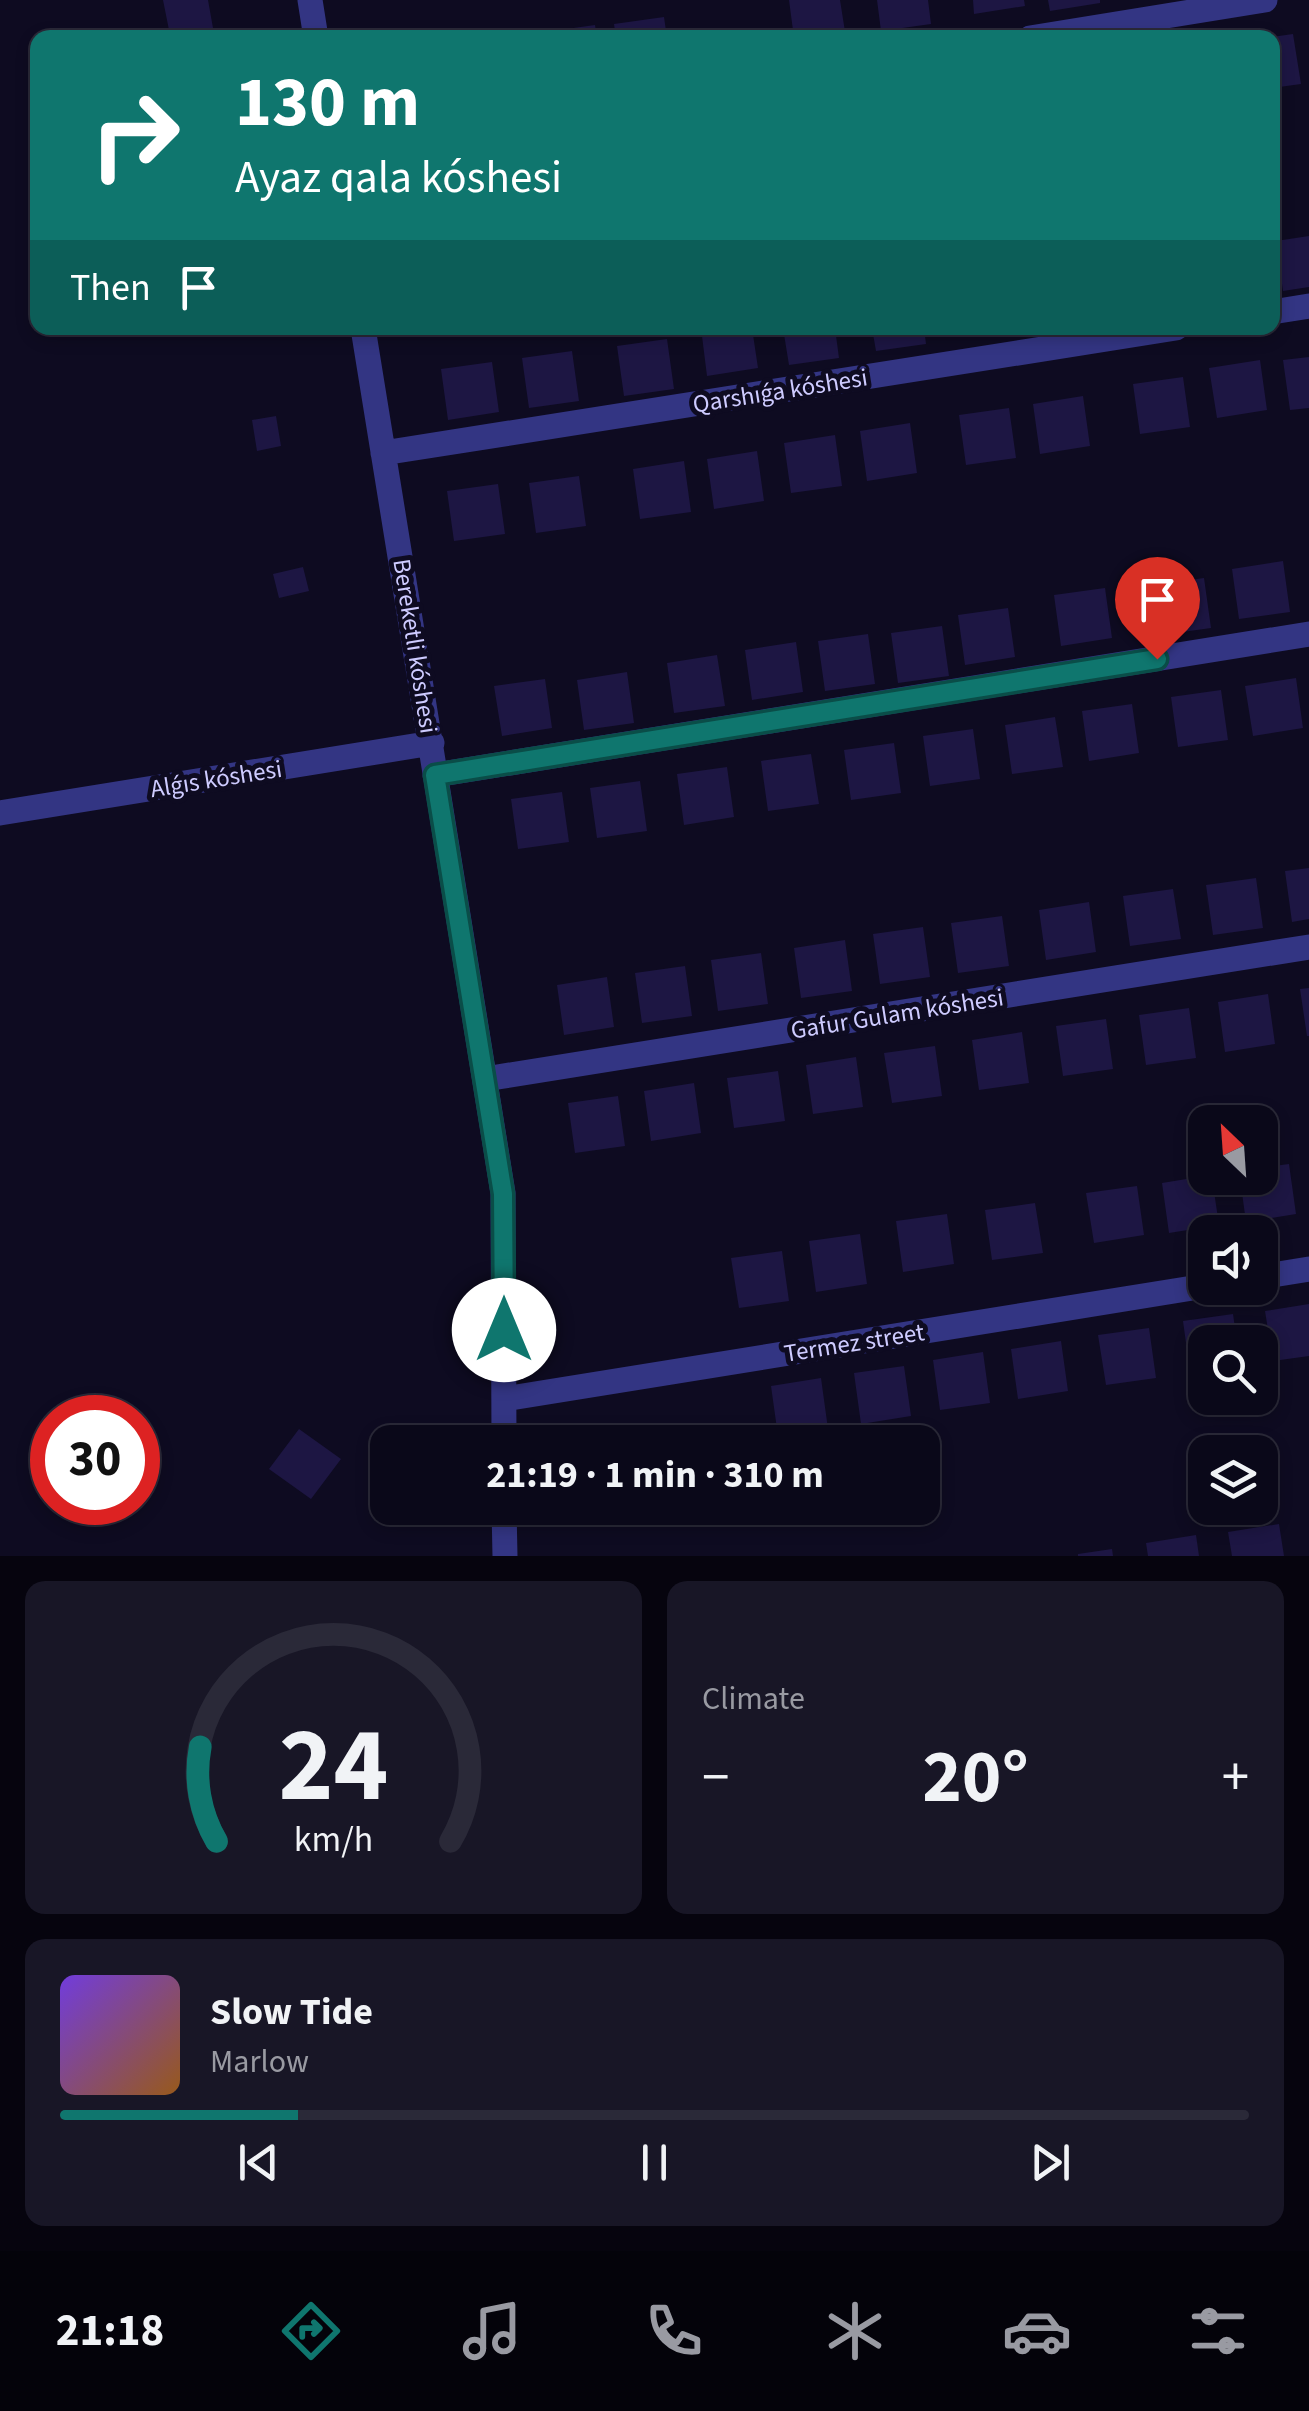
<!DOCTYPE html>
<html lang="en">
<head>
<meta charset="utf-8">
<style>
	:root { --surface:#0a0819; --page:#181626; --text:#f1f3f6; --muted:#999aa2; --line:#2a2938; --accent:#0f766e }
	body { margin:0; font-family:"Source Sans 3",sans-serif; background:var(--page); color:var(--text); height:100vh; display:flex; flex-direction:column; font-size:38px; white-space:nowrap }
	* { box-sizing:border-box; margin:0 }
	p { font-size:32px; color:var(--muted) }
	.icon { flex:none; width:55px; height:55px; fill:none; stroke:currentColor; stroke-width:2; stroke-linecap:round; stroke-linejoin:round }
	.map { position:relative; height:1556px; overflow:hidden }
	.sheet { display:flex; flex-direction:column; gap:25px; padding:25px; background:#06040e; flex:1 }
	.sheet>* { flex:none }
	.banner { position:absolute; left:30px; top:30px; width:1250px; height:305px; border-radius:20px; box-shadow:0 5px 15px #0003,0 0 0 2px var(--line); background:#0f766e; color:#fff; overflow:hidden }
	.needle { width:65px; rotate:335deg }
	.controls { position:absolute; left:1188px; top:1105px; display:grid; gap:20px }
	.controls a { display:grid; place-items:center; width:90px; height:90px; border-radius:20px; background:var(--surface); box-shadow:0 5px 15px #0003,0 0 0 2px var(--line); font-size:50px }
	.speed { position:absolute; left:30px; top:1395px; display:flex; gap:20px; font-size:50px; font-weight:700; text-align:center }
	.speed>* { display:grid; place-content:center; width:130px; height:130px; border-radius:50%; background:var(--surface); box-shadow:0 5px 15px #0003,0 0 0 2px var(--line); line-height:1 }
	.speed .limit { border:15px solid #d22; background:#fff; color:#111 }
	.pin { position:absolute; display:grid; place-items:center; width:85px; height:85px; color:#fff; margin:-102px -42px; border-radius:50% 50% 50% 0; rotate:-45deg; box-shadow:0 0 10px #0007 }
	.pin .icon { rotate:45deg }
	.me { position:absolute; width:110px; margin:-55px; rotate:0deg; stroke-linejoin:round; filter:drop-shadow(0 0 8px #0008) }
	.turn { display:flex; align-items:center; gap:35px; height:210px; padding:0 40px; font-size:45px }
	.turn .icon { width:130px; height:130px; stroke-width:2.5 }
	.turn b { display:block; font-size:70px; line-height:85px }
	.then { display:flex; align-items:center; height:95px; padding:0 40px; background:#0003; gap:20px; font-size:38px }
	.big { font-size:75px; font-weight:700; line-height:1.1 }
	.sheet .tile { flex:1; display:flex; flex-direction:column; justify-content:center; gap:15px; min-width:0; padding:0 35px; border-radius:20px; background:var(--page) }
	.sheet .dial { align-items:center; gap:0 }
	.dial svg { height:260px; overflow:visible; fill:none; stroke:var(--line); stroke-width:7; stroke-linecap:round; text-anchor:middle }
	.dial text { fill:var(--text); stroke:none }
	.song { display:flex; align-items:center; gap:30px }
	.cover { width:120px; height:120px; border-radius:15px; background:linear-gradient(135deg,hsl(260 70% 55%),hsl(30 70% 35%)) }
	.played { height:10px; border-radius:5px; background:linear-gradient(90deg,var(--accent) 20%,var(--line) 20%) }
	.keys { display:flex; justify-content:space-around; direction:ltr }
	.heat { display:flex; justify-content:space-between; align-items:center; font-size:55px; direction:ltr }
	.sheet .tiles { flex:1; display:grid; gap:25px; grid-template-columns:1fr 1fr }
	.tile:last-child { grid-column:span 2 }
	.trip { position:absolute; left:370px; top:1425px; width:570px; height:100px; border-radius:20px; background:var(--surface); box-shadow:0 5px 15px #0003,0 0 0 2px var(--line); font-weight:700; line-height:100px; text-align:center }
	.tab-bar { display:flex; height:160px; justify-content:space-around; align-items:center; background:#04030a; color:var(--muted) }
	.tab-bar .icon { width:70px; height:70px }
	.tab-bar .current { color:var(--accent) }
	.tab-bar b { font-size:45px; color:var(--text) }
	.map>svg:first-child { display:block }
</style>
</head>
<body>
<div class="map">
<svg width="1309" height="1556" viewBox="0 0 1309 1556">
	<rect width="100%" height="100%" fill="#0e0b21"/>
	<path fill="#1d1643" d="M163 0H208L213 28 170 35Z
		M789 0H840L846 38H794Z
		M877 0H928L931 24 881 31Z
		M973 0H1024L1025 6 974 14Z
		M1048 0H1100V3L1050 11Z
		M664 17 667 38H616L614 24Z
		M595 25 597 38H546L545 32Z
		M1293 34 1301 84 1272 88V37Z
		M1309 236V287L1283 291 1276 241Z
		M701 328H752L758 368 707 376Z
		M783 328H835L839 358 789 365Z
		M872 328H924L926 344 876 351Z
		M667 339 674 389 624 396 617 346Z
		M572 351 579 401 529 408 522 358Z
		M1309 357V408L1290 410 1283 360Z
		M1260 360 1267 410 1217 418 1209 368Z
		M492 362 499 412 448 420 441 369Z
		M1183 377 1190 427 1140 434 1133 384Z
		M1083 396 1090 446 1040 454 1033 404Z
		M1009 408 1016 458 966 465 959 415Z
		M276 416 281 446 257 451 252 420Z
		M910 423 917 473 867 481 860 431Z
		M835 435 842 486 791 493 784 443Z
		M757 451 764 501 714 509 707 459Z
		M684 461 691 512 640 519 633 469Z
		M579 476 586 526 536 533 529 483Z
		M498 484 505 534 454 541 447 491Z
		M1283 561 1290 612 1239 619 1232 569Z
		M303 567 309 591 279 598 273 574Z
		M1204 578 1211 628 1161 635 1154 585Z
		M1105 588 1112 638 1061 646 1054 595Z
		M1008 608 1015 657 965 665 958 615Z
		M942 626 949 676 898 683 891 633Z
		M868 634 875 684 825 691 818 641Z
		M796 642 803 692 752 700 745 650Z
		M717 655 725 706 674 713 667 663Z
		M627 672 634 723 584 730 577 680Z
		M1296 678 1303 728 1253 736 1245 686Z
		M545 679 552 728 502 736 494 686Z
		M1221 690 1228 740 1178 747 1171 697Z
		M1132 704 1139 753 1089 761 1082 711Z
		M1055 717 1063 767 1012 774 1005 725Z
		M973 729 980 779 930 786 923 736Z
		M894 743 901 793 851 800 844 750Z
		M811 754 819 804 768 811 761 761Z
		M727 767 734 817 684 825 677 774Z
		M640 781 647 831 597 838 590 788Z
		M562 792 569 842 518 849 511 799Z
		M1309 868V919L1292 922 1285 871Z
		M1256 878 1263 928 1213 935 1206 885Z
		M1173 889 1181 939 1130 946 1123 896Z
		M1089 902 1096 952 1046 960 1039 910Z
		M1002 916 1009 966 958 973 951 923Z
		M923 927 930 977 880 984 873 934Z
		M845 940 852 991 801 998 794 948Z
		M761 953 768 1004 718 1011 711 960Z
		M685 966 692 1016 642 1023 635 973Z
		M607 977 614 1027 564 1035 557 985Z
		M1309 988V1036H1307L1300 989Z
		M1268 994 1275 1044 1225 1052 1218 1002Z
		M1189 1008 1196 1058 1146 1065 1139 1015Z
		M1106 1019 1113 1069 1063 1076 1056 1026Z
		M1022 1032 1029 1083 979 1090 972 1040Z
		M935 1046 942 1096 892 1103 884 1053Z
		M856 1057 863 1107 813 1114 806 1065Z
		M778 1071 785 1121 734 1128 727 1078Z
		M694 1083 701 1133 651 1141 644 1091Z
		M618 1096 625 1146 575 1153 568 1103Z
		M1289 1164 1296 1214 1246 1222 1240 1178H1260V1168Z
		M1205 1176 1212 1178 1219 1225 1169 1233 1162 1183Z
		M1137 1186 1144 1235 1094 1243 1086 1193Z
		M1035 1203 1043 1253 992 1260 985 1210Z
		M947 1214 954 1264 903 1272 896 1221Z
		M860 1234 867 1284 816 1292 809 1241Z
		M782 1251 789 1301 739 1308 731 1258Z
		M1309 1304V1356L1273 1361 1265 1311Z
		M1233 1314 1237 1342H1205V1370L1190 1372 1183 1321Z
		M1149 1328 1156 1378 1106 1385 1098 1335Z
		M1061 1341 1068 1391 1018 1399 1011 1349Z
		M983 1352 990 1403 940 1410 933 1360Z
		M904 1366 911 1416 861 1424 854 1373Z
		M821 1378 828 1429 778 1436 771 1386Z
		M299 1429 341 1459 311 1499 269 1469Z
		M1279 1524 1284 1556H1232L1228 1532Z
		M1196 1535 1199 1556H1148L1146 1543Z
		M1112 1549 1113 1556H1078V1554Z"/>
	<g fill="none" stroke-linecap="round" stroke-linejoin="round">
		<path stroke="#333583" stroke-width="25" d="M310 0 316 38
			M1030 38 1265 0
			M1272 312 1309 306
			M363 328 503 1193 504 1442
			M383 453 1176 328
			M435 775 1309 634
			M0 813 432 743
			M485 1079 1309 947
			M1260 1277 1309 1269
			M504 1399 1205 1286
			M504 1508 505 1556"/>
	</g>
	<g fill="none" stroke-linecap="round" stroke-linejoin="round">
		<g stroke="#0a4d48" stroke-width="25">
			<path id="route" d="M504 1330 503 1194 435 775 1157 659"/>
		</g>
		<use href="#route" stroke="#0f766e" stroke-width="18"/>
	</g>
	<g text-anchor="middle" stroke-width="10" stroke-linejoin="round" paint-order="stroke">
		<g font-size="25" fill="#cecbff" stroke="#0e0b21">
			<text transform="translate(780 390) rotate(-9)" y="9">Qarshıǵa kóshesi</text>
			<text transform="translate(416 646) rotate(81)" y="9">Bereketli kóshesi</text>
			<text transform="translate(216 778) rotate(-9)" y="9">Alǵıs kóshesi</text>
			<text transform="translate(897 1013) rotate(-9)" y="9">Gafur Gulam kóshesi</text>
			<text transform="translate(854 1342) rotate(-9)" y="9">Termez street</text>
		</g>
	</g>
</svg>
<div class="controls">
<a><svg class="needle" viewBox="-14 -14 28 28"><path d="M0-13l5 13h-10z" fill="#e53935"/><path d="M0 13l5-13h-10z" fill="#999aa2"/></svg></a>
<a><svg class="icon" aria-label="sound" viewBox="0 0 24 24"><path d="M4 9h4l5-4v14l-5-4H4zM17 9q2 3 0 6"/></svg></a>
<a><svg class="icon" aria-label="search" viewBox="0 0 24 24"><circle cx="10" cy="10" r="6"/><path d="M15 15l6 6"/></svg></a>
<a><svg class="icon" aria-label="layers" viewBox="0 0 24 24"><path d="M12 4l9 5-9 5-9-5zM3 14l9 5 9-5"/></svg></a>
</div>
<div class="speed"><div class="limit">30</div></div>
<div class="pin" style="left:1157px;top:659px;background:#d93025"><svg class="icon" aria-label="arrive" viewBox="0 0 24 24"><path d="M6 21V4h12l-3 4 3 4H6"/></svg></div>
<svg class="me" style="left:504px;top:1330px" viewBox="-20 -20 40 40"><circle r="19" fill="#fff"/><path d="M0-13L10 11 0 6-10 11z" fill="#0f766e"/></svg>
<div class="trip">21:19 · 1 min · 310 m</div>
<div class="banner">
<div class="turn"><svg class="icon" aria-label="right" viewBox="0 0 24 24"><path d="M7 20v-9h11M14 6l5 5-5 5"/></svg><div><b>130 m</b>Ayaz qala kóshesi</div></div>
<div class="then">Then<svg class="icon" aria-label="arrive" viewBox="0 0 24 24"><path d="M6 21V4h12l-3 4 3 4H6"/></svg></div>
</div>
</div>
<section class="sheet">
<div class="tiles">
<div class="tile dial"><svg viewBox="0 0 100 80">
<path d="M14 69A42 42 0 1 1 86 69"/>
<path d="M14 69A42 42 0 0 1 9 40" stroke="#0f766e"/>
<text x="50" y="56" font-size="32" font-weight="700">24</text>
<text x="50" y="72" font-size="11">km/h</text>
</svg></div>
<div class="tile"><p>Climate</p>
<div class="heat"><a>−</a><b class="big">20°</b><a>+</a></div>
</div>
<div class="tile">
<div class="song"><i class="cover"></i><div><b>Slow Tide</b><p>Marlow</p></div></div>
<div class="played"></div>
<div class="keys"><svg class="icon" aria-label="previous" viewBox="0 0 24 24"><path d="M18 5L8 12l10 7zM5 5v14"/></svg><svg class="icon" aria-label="pause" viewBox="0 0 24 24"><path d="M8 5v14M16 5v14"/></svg><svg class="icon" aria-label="next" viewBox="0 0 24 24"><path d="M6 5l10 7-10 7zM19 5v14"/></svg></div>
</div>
</div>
</section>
<nav class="tab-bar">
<b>21:18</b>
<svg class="icon current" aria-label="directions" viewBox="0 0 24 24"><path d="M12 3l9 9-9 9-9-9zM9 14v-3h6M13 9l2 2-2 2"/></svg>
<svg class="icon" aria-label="music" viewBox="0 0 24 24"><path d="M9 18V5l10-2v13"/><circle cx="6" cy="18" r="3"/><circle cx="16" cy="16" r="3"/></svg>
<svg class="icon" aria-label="phone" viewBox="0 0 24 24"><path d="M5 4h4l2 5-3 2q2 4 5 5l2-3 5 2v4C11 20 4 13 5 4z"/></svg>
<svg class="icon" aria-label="climate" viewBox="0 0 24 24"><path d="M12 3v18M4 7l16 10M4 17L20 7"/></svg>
<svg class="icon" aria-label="car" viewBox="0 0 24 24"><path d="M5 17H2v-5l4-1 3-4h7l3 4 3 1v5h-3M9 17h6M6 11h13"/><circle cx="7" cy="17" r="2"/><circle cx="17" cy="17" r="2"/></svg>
<svg class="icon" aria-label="filters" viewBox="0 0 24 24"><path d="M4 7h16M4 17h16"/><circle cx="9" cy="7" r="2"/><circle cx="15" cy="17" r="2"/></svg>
</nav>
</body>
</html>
